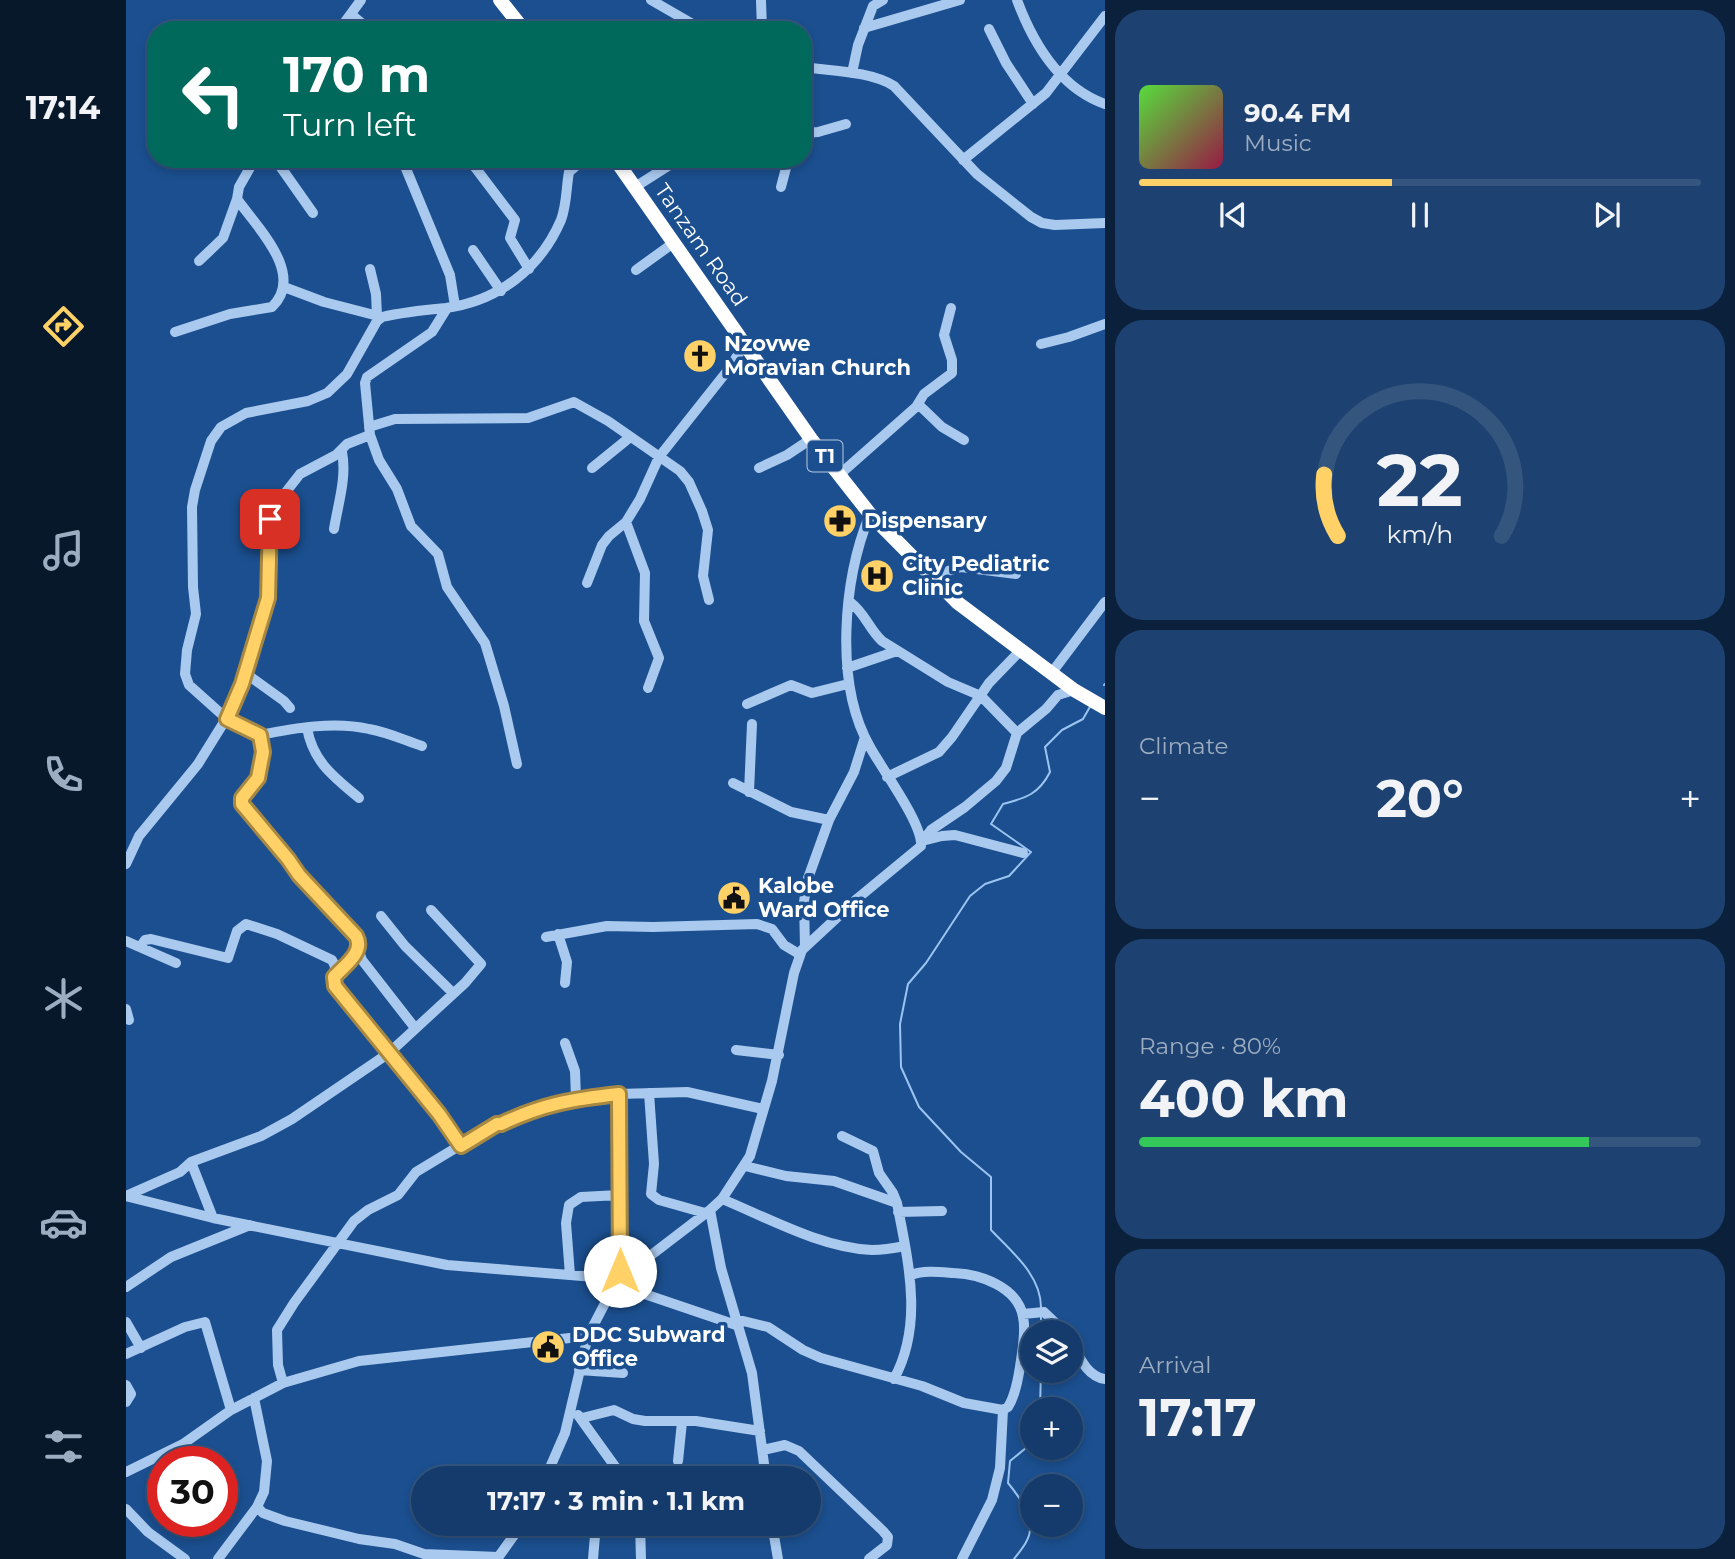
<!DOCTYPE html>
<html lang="en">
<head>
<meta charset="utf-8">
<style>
	:root { --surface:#143b6b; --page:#1d4271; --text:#f1f3f6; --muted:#9dadc1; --line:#33557e; --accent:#ffd166 }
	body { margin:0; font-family:Montserrat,sans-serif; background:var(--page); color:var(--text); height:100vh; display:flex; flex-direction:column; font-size:26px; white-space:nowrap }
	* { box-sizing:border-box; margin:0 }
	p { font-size:23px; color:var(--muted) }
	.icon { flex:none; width:38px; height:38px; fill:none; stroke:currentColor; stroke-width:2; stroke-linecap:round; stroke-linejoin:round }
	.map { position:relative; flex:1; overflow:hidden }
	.details { display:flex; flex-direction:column; gap:10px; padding:10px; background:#0b203b; width:630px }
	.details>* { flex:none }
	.top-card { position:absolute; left:21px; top:21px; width:665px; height:147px; border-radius:28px; box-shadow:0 4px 10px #0003,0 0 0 2px var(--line); background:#00695c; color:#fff; overflow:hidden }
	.controls { position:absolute; left:894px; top:1320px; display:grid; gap:14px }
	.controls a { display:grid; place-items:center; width:63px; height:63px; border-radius:50%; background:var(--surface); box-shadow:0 4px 10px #0003,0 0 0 2px var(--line); font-size:35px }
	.speed { position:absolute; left:21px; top:1446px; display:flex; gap:14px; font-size:35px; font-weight:700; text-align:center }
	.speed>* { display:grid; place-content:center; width:91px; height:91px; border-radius:50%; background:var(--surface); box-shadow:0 4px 10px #0003,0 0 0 2px var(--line); line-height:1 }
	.speed .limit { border:10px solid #d22; background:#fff; color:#111 }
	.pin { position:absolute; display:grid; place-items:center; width:60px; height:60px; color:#fff; margin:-30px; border-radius:14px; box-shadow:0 4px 10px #0006 }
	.me { position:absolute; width:77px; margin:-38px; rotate:0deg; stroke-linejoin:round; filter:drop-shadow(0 0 5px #0008) }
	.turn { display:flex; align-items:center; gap:24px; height:147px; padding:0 21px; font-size:32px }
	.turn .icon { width:91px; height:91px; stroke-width:2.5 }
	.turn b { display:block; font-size:49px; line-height:60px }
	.big { font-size:52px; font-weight:700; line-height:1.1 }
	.details .card { flex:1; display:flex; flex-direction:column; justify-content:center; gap:10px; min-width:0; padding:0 24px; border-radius:28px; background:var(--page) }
	.details .dial { align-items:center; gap:0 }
	.dial svg { height:182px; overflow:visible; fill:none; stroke:var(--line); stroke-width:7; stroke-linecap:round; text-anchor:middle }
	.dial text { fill:var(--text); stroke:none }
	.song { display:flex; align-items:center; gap:21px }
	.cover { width:84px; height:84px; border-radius:10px; background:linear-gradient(135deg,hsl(110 70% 55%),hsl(340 70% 35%)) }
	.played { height:7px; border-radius:4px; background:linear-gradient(90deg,var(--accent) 45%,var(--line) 45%) }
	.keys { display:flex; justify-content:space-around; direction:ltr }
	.heat { display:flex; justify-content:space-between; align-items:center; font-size:38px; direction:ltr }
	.charge { height:10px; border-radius:5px; background:linear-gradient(90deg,#34c759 80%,var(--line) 0) }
	.trip { position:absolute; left:285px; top:1466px; width:410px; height:70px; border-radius:35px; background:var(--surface); box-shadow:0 4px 10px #0003,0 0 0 2px var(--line); font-weight:700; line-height:70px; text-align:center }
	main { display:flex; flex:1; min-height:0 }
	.tab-bar { display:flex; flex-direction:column; width:126px; justify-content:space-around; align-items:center; background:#08182b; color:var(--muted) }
	.tab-bar .icon { width:49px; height:49px }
	.tab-bar .on { color:var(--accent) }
	.tab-bar b { font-size:32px; color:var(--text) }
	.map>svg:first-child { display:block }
</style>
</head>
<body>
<main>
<nav class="tab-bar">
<b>17:14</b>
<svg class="icon on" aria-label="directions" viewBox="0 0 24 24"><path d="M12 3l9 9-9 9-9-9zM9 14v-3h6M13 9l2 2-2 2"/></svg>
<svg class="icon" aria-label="music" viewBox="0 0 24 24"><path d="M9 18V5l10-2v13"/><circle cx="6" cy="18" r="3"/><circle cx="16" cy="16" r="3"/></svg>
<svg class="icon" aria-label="phone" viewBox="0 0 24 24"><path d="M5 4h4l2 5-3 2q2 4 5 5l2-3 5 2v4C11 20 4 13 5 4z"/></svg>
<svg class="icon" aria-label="climate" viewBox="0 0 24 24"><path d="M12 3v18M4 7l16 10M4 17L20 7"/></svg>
<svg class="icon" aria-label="car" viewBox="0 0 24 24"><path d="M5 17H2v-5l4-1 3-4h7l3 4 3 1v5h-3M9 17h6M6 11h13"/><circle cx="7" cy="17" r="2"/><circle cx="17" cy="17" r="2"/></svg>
<svg class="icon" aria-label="filters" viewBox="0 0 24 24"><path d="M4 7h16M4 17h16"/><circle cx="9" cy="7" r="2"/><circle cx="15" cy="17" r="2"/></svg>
</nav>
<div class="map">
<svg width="979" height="1559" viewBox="0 0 979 1559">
	<rect width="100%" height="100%" fill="#1b4f8f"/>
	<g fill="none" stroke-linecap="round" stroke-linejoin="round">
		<path stroke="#9cc4f0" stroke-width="2" d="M978 685 979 684
			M915 1309C916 1276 886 1252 865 1230V1177L835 1152 793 1107 775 1067 774 1024 782 984 800 963 844 896 859 884 883 876 905 852 865 824 877 804C900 798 913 794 924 772L919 747 936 730 957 719 965 705
			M915 1332V1315
			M914 1409 915 1370
			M888 1559C894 1551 904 1540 904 1529 905 1514 892 1495 882 1483L884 1461 906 1443"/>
		<path stroke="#a9c9ee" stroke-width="10" d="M525 0 577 30
			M635 0 636 30
			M891 0C907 43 934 88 979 104
			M226 15 244 30
			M738 28 834 0
			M863 29 880 63 907 104
			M213 30 235 0
			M677 67C704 71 745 71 768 86L851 174 905 217 916 223 929 225 979 223
			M726 73 732 45 747 6 757 0
			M677 133 692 132 720 124
			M149 159 187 213
			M276 159 324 275 329 306
			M353 159 348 162V166L389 220 384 238 403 269
			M837 160 920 93 979 16
			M509 187 553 159
			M655 187 660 168 657 159
			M347 250 375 291
			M73 261 97 238 111 199
			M244 269 250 294 251 316
			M510 270 546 244
			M158 287 198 302 256 317
			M321 308 306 332 241 377 239 383 244 435 253 460 271 489 285 526 312 554 321 587 359 643 378 706 391 764
			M49 332 104 314 146 307C180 274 130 226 111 199L113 187 129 159
			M915 344 943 337 979 324
			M792 404 816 427 838 440
			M243 427 269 419 402 418 448 402 482 421 554 471 563 482 576 511 582 530 577 576 583 600
			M466 468 503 438
			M633 468 661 455 685 439
			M713 475 790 407 798 394 826 373V360L818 335 825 308
			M500 522 519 573 518 621 533 658 522 688
			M208 529C212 504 221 477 216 452
			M811 582 822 571 835 567 890 574
			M461 583 476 545 483 536 500 522 514 499 533 457 602 370 619 344
			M724 602C739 613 743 629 756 641L822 682 855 696 891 733
			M721 668 771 651
			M927 671 979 602
			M119 673 158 701 164 708
			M621 704 665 685 686 693 722 684
			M181 728C187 762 208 777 233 798
			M134 735C169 728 208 721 243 729 261 732 278 740 296 746
			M761 777 813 752 826 737 863 683 895 650
			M607 783 665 812 703 820
			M623 792 626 724
			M796 841 816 836 829 835 897 853
			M796 842 805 830 839 807 870 781 880 768 891 733 920 709 932 695 948 690
			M0 864 13 836 72 764 108 706 136 624 142 599 145 511 174 474 210 455 221 444 244 435
			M255 916 279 946 327 993
			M432 934 441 962 439 983
			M420 937 481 926 527 927 631 924 646 929 658 945 673 954
			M0 941 50 963
			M15 946 19 940 25 939 102 958 111 931 120 924 151 934 206 960 209 966 208 977
			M679 947 678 902 681 881 703 820 728 772 739 737
			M232 949 236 960 289 1028
			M0 1009 3 1020
			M439 1043 449 1071 450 1098
			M610 1050 653 1055
			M523 1093 528 1164 525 1194 533 1200 579 1213
			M493 1094 492 1267 496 1275
			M716 1136 747 1151 753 1173 767 1193 771 1203C782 1261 798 1324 768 1379
			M335 1146 313 1114 209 986 208 977C218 966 239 952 230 936L173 875 162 859 116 805 115 798C131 774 143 767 134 735L101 719 63 685 59 674 61 650 70 614 67 587 66 507 69 490 85 441 95 427 120 413 182 401 201 393 221 374 251 321 256 317C277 312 298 310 320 308 372 301 414 269 435 220 441 204 440 188 443 172L458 159
			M65 1162 87 1218
			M619 1166 660 1176 708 1181 771 1203
			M0 1196 54 1172 65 1162 135 1136 166 1119 263 1053 339 983 355 964 305 910
			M0 1196 87 1218 321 1265 493 1279
			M596 1199C642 1218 696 1248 746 1250 757 1250 769 1248 779 1246
			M584 1210 595 1268 626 1373 640 1479
			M772 1212 816 1211
			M444 1275 440 1223 443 1205 455 1197 493 1195
			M489 1284 610 1325
			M0 1287 45 1257 124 1225
			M897 1314 918 1312 939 1332
			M609 1319 642 1327 677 1350 695 1358 796 1386 838 1403 877 1410 882 1407C890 1395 893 1375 895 1360 897 1346 900 1331 897 1317 892 1287 854 1274 828 1273 814 1272 798 1270 785 1275
			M0 1322 15 1348
			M945 1342C953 1356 961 1377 979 1379
			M0 1354 59 1327 79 1322 105 1410
			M453 1370 497 1373
			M157 1383 152 1365 151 1330 168 1303 228 1221 242 1210 272 1195 290 1172 371 1123 375 1124 408 1108 450 1098 493 1094 561 1092 637 1109
			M0 1385 5 1394 0 1402
			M452 1415 498 1479
			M456 1418 488 1410 507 1419 519 1421H570L634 1431
			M637 1450 659 1445 673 1451 757 1531 762 1537 761 1545 743 1559
			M552 1461 556 1422
			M0 1472 57 1444 105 1410 157 1383 233 1361 462 1336
			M419 1479 439 1433 462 1336 490 1282 584 1210 596 1199 624 1156 646 1081 668 973 676 950 732 898 795 846C797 824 756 769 744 747 708 684 717 580 744 514
			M131 1507 137 1513 159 1521 233 1539 269 1544 298 1554 372 1557
			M0 1509 22 1532 59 1559
			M514 1524 515 1559
			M646 1524 652 1559
			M92 1559 131 1507 138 1492 141 1461 128 1398
			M371 1559 396 1524
			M467 1559 470 1524
			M836 1559 866 1500 874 1468 877 1410"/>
		<path stroke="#fff" stroke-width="14" d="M374 0 398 30
			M489 159 685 439 744 514 832 603 948 690 979 708"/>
	</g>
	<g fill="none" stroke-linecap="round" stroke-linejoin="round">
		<g stroke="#a68842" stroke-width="18">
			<path id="route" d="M144 519 142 598 116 684 101 719 134 735 137 752 132 778 116 798V804L162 859 173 875 230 936C239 952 218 966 208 977L209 986 313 1114 335 1146 371 1124H375C417 1104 447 1099 493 1094L494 1271"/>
		</g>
		<use href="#route" stroke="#ffd166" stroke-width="12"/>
	</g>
	<defs>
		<g id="church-disc" transform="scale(1.75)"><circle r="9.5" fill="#ffd166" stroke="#1b4f8f"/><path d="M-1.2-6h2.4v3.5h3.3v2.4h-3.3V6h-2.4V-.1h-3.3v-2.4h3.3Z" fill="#111"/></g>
		<g id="pharmacy-disc" transform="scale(1.75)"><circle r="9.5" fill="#ffd166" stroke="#1b4f8f"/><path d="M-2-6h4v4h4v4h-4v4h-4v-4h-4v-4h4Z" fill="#111"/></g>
		<g id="hospital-disc" transform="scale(1.75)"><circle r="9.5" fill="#ffd166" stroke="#1b4f8f"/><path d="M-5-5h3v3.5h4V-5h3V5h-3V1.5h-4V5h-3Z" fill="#111"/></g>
		<g id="civic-disc" transform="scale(1.75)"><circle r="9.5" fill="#ffd166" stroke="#1b4f8f"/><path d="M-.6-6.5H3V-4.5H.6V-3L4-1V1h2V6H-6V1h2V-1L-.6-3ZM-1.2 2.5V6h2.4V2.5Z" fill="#111"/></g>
	</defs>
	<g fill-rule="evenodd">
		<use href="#church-disc" x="574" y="356"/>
		<use href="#pharmacy-disc" x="714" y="521"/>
		<use href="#hospital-disc" x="751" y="576"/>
		<use href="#civic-disc" x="608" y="898"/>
		<use href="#civic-disc" x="422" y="1347"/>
	</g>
	<g text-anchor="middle" stroke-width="7" stroke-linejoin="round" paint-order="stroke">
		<rect fill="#1b4f8f" stroke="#bbcadd" stroke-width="2" x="681.5" y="440.5" width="35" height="31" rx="5"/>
		<g font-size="19" font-weight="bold" fill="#fff">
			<text x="699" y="463">T1</text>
		</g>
		<g font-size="21" fill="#fff" stroke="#1b4f8f">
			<text transform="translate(575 245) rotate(55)" y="7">Tanzam Road</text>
		</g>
		<g font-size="21" font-weight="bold" fill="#fff" stroke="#1b4f8f" text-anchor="start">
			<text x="598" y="351">Nzovwe<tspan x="598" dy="24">Moravian Church</tspan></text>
			<text x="738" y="528">Dispensary</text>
			<text x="776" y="571">City Pediatric<tspan x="776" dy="24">Clinic</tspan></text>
			<text x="632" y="893">Kalobe<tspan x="632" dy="24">Ward Office</tspan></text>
			<text x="446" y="1342">DDC Subward<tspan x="446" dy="24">Office</tspan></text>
		</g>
	</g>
</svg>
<div class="controls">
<a><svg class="icon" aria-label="layers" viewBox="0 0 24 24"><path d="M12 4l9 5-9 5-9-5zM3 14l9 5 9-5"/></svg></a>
<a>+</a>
<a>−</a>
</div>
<div class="speed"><div class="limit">30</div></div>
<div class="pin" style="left:144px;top:519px;background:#d93025"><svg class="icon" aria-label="arrive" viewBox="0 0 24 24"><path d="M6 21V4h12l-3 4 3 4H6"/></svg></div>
<svg class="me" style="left:494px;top:1271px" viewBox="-20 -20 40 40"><circle r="19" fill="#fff"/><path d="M0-13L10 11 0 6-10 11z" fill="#ffd166"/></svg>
<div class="trip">17:17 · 3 min · 1.1 km</div>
<div class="top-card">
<div class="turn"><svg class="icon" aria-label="left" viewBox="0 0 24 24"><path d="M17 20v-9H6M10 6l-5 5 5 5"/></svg><div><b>170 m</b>Turn left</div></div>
</div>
</div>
<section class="details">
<div class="card">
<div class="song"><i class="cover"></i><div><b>90.4 FM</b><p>Music</p></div></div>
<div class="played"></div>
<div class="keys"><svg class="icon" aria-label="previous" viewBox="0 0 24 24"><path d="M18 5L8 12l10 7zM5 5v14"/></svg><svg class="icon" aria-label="pause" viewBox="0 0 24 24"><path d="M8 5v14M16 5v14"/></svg><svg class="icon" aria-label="next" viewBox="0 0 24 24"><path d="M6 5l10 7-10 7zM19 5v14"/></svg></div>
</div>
<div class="card dial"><svg viewBox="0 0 100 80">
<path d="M14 69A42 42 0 1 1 86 69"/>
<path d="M14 69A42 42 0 0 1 8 42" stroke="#ffd166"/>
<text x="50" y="56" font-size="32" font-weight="700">22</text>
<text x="50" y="72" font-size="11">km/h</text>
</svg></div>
<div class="card"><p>Climate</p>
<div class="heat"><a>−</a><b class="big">20°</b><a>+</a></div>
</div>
<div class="card"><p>Range · 80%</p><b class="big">400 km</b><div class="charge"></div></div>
<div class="card"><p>Arrival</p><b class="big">17:17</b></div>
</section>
</main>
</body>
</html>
